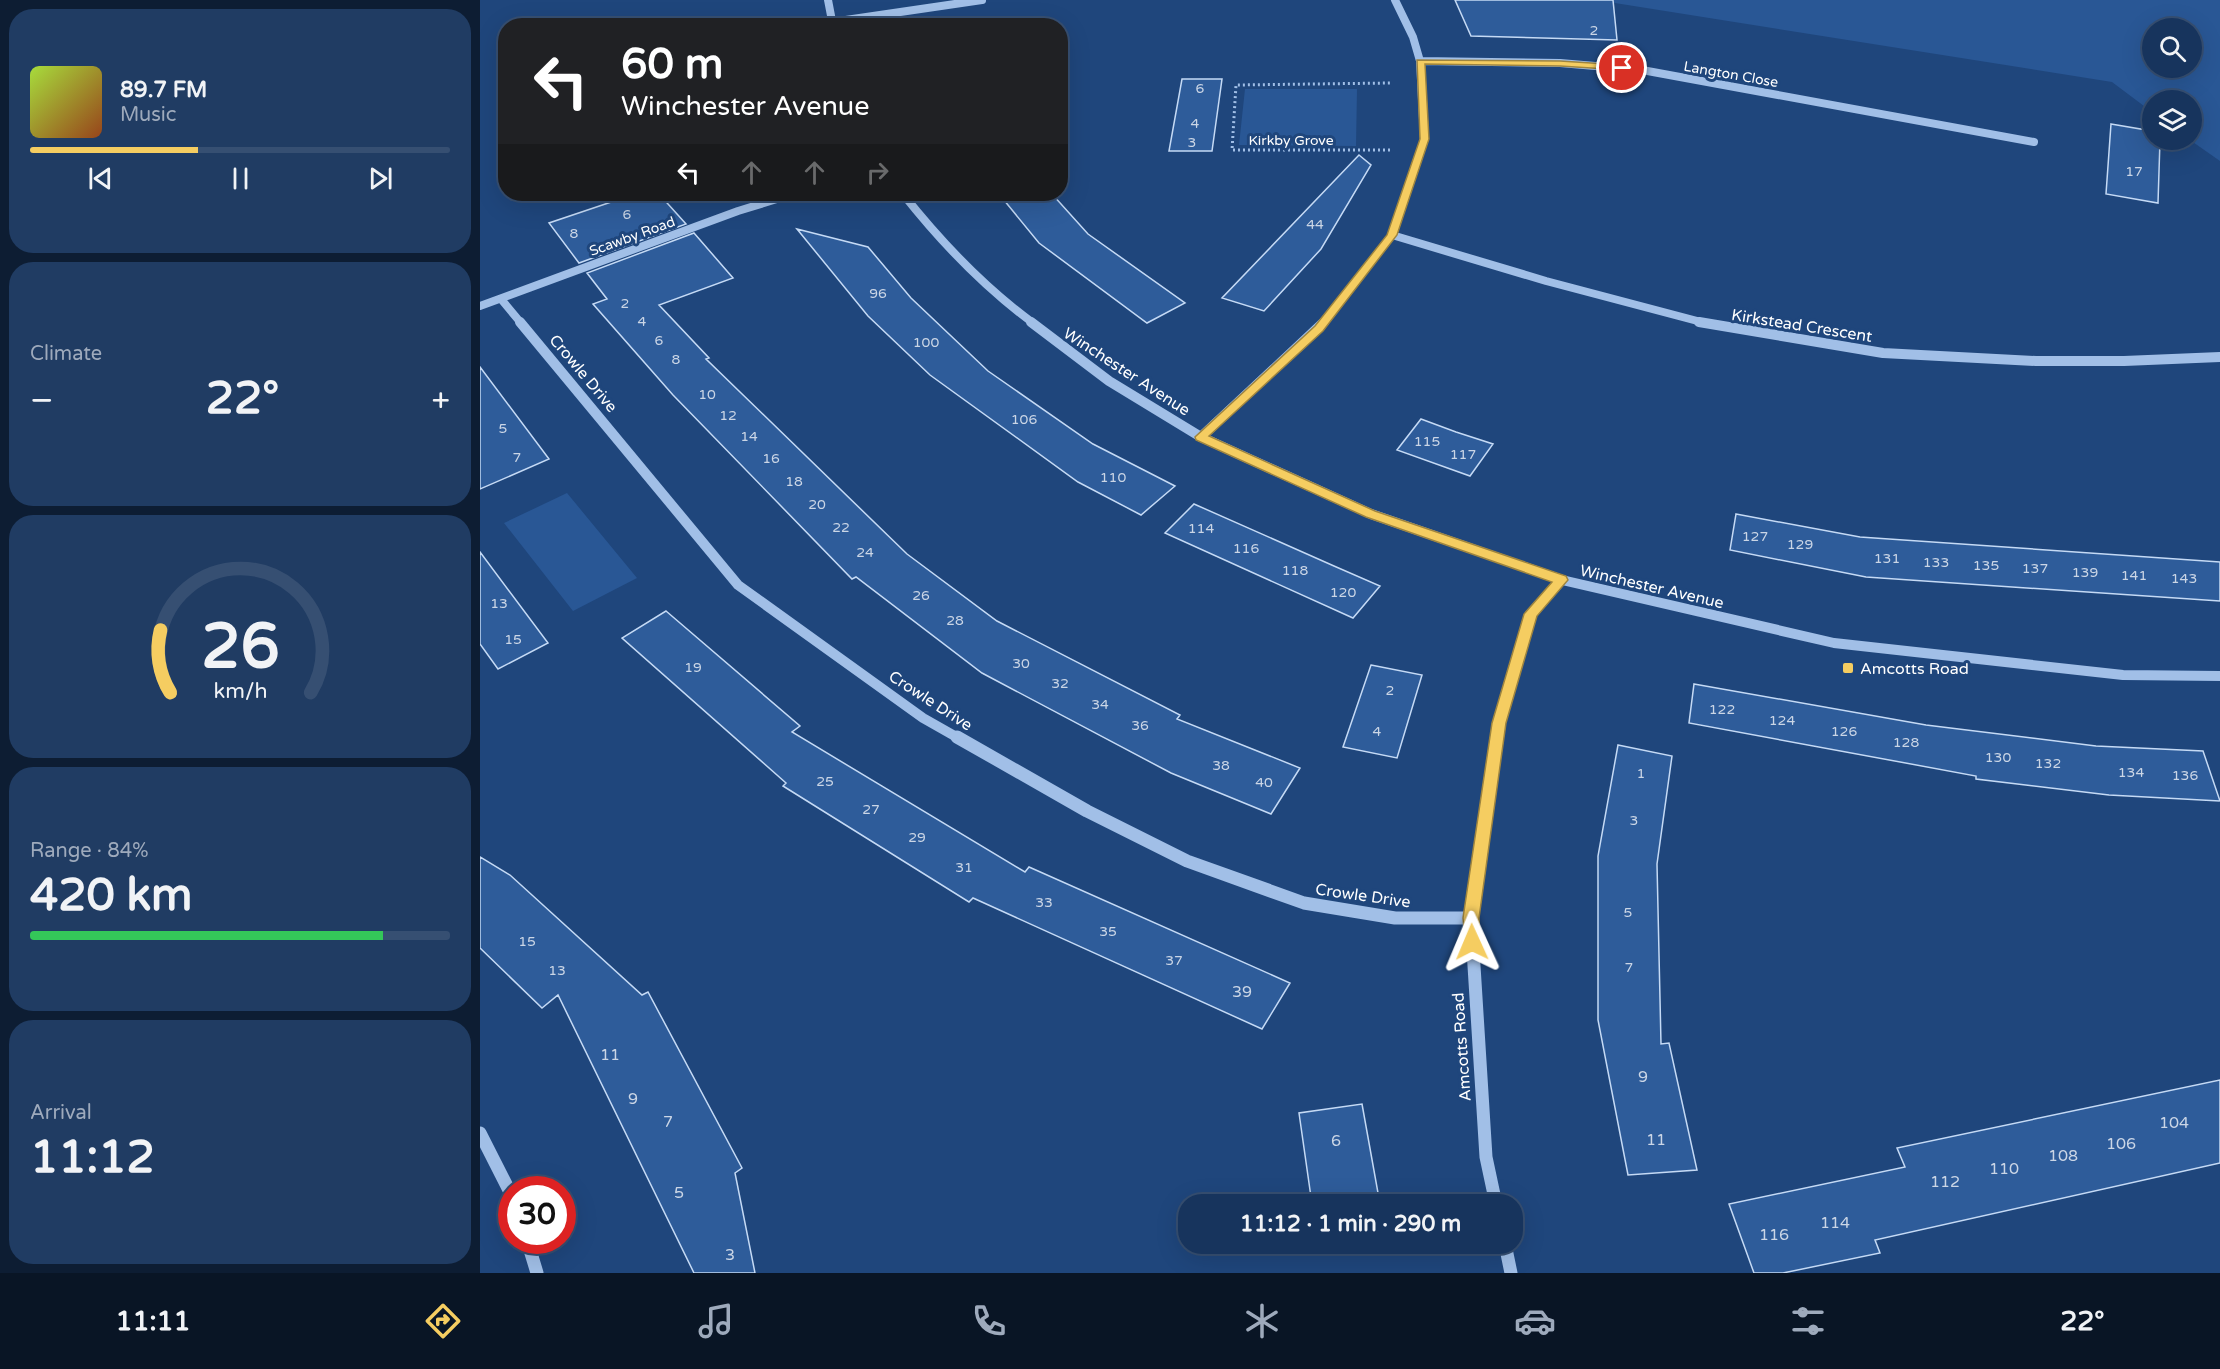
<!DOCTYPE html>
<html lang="en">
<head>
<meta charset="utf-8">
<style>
	:root { --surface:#17345d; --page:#203c63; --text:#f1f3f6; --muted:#9eaabc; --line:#364f72; --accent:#f5cd61 }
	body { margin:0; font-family:"Varela Round",sans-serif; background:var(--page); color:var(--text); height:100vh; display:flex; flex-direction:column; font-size:22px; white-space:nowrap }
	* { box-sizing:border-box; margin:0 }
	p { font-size:20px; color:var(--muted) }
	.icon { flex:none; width:33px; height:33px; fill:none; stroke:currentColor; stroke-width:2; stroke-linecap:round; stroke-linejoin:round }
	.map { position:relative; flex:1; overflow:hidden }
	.drawer { display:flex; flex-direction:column; gap:9px; padding:9px; background:#0d1d33; width:480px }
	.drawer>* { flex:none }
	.top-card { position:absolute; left:18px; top:18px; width:570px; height:183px; border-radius:24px; box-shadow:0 6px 24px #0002,0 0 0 2px var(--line); background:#202124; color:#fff; overflow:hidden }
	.controls { position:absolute; left:1662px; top:18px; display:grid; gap:12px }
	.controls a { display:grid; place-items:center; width:60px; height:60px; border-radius:50%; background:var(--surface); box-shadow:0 6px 24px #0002,0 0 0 2px var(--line); font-size:30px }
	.speed { position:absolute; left:18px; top:1176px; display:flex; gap:12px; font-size:30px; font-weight:700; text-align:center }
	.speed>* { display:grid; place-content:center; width:78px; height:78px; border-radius:50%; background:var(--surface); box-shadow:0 6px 24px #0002,0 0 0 2px var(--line); line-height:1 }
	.speed .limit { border:9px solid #d22; background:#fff; color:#111 }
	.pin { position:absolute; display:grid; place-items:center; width:51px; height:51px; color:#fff; margin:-26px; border:3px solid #fff; border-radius:50%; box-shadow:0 2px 6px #0007 }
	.me { position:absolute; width:66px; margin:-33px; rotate:359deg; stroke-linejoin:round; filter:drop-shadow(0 0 4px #0008) }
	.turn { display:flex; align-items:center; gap:21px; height:126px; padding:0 24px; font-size:27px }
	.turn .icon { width:78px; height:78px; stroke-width:2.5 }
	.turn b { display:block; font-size:42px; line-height:51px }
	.lanes { display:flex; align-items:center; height:57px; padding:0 24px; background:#0003; justify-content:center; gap:30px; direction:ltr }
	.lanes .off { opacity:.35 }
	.big { font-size:45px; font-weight:700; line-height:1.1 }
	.drawer .tile { flex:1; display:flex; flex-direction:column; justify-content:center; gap:9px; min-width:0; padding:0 21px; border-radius:24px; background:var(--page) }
	.drawer .dial { align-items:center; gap:0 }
	.dial svg { height:156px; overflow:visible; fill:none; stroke:var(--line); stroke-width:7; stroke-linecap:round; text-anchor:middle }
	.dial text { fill:var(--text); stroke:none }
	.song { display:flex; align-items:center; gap:18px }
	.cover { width:72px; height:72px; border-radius:9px; background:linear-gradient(135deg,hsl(80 70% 55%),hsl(20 70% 35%)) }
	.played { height:6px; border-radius:3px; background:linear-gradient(90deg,var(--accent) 40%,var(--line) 40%) }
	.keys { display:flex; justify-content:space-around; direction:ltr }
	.heat { display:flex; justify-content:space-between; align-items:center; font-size:33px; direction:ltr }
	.charge { height:9px; border-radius:4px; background:linear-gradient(90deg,#34c759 84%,var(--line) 0) }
	.trip { position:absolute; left:698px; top:1194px; width:345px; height:60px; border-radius:24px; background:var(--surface); box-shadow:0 6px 24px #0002,0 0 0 2px var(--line); font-weight:700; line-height:60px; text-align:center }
	.tabs { display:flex; height:96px; justify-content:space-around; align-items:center; background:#091525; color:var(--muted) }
	.tabs .icon { width:42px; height:42px }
	.tabs .selected { color:var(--accent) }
	.tabs b { font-size:27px; color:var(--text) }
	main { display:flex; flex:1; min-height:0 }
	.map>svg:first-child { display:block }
</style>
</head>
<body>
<main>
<section class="drawer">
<div class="tile">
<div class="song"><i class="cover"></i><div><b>89.7 FM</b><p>Music</p></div></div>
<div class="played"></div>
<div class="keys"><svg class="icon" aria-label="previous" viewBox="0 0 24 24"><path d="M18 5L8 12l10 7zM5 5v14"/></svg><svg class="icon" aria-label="pause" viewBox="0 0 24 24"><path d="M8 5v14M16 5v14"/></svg><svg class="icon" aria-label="next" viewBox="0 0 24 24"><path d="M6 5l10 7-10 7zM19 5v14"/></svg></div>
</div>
<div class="tile"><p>Climate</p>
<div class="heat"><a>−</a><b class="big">22°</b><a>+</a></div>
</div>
<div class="tile dial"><svg viewBox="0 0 100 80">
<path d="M14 69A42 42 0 1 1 86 69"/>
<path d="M14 69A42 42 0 0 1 9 37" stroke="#f5cd61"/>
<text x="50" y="56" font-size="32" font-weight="700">26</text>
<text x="50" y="72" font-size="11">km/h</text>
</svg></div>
<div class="tile"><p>Range · 84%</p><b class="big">420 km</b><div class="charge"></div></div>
<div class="tile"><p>Arrival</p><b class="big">11:12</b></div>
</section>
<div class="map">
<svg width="1740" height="1273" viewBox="0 0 1740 1273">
	<rect width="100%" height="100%" fill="#1f467c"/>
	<path fill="#295795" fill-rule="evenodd" d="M1116 0H1740V161L1710 140 1712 100H1672V112L1632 82ZM1672 28H1712V68H1672Z
		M765 89H877L876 146 759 145Z
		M87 493 157 578 93 611 24 523Z"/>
	<path fill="#2e5c9a" stroke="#c5daf5" stroke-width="1.5" d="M975 0H1133L1137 40 991 36Z
		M702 79H742L732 151H689Z
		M1631 124 1672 131V140H1680L1678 203 1626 194Z
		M879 155 891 165 841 249 784 311 742 298Z
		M155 194H179L206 224 99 263 69 223Z
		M519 194H572L608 234 705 303 667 323 559 243Z
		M317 229 388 247 431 298 508 371 613 444 695 486 661 515 598 482 450 375 388 316Z
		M214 233 253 278 179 305 229 358 226 359 427 554 517 621 700 715 697 719 820 768 791 814 691 773 502 673 376 577 372 579 193 395 113 304 127 299 107 273Z
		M0 367 69 459 0 489Z
		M941 419 976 432 1013 444 990 476 917 450Z
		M714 504 854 566 900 586 873 618 685 533Z
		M1256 514 1380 537 1740 562V601L1386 577 1250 550Z
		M0 552 68 643 18 669 0 644Z
		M186 611 320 726 312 732 545 872 549 867 810 983 782 1029 493 898 489 902 303 786 306 783 142 638Z
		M891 665 942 675 917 758 863 747Z
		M1214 684 1446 725 1616 746 1723 751 1740 801 1629 795 1496 779V776L1209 723Z
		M1138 745 1192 756 1177 864 1181 1044 1189 1043 1217 1170 1148 1175 1118 1020V856Z
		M0 857 30 875 162 995 168 992 262 1168 255 1173 275 1273H214L78 995 62 1008 0 948Z
		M1740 1080V1163L1395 1240 1400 1253 1303 1273H1274L1249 1204 1425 1167 1417 1148Z
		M882 1104 900 1204H832L819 1113Z"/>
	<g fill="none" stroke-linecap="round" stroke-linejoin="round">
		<path stroke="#a1bfe7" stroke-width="3" stroke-dasharray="2 3" stroke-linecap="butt" d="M910 150H752L756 85 911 83"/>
		<path stroke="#a1bfe7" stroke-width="8" d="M348 0 353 26
			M352 22 502 0
			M940 61 1080 63 1162 70 1554 142
			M423 194C461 242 504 287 553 323
			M912 235 1066 281 1225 323
			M21 299 41 323
			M0 306 258 211 313 194
			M843 323 912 235 944 139 940 61 933 37 915 0"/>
		<path stroke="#a1bfe7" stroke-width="10" d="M40 322 258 585 443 718 480 739
			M551 322 629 381 721 437 891 514 1082 580 1354 643 1643 675 1740 676
			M1219 322 1403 353 1556 361H1644L1740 357
			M721 437 844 322
			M1017 739 1019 723 1051 614 1082 580"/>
		<path stroke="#a1bfe7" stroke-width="13" d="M477 737 607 811 707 861 824 903 915 918H991
			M0 1133 32 1196
			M1016 1204 1006 1157 991 918 1017 737
			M47 1240 57 1273
			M1025 1244 1031 1273"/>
	</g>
	<path fill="#f5cd61" stroke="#9f853f" stroke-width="1.5" d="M937 60 1080 61 1142 65 1146 68 1142 70 1080 66 945 64 949 139 917 235 843 331 729 436 895 511 1086 576 1088 580 1057 616 1026 723 999 918 1000 942 998 947 992 949 986 947 983 918 1012 723 1044 614 1072 582 886 517 716 440 715 437 835 326 907 235 940 139Z"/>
	<rect fill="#f5cd61" stroke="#1f467c" stroke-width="2" x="1362" y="662" width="12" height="12" rx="3"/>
	<g text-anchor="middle" stroke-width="6" stroke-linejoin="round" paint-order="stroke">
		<g font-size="14" fill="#cbd6e6">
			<text x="1114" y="35">2</text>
			<text x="720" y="93">6</text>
			<text x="715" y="128">4</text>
			<text x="712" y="147">3</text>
			<text x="1654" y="176">17</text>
			<text x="147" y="219">6</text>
			<text x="835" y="229">44</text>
			<text x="94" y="238">8</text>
			<text x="398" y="298">96</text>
			<text x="145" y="308">2</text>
			<text x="162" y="326">4</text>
			<text x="179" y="345">6</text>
			<text x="446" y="347">100</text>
			<text x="196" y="364">8</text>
			<text x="227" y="399">10</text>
			<text x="248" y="420">12</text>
			<text x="544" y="424">106</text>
			<text x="23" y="433">5</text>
			<text x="269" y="441">14</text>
			<text x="947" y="446">115</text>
			<text x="983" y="459">117</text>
			<text x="37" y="462">7</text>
			<text x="291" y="463">16</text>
			<text x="633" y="482">110</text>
			<text x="314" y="486">18</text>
			<text x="337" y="509">20</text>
			<text x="361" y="532">22</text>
			<text x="721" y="533">114</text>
			<text x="1275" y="541">127</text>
			<text x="1320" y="549">129</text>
			<text x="766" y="553">116</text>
			<text x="385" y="557">24</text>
			<text x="1407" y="563">131</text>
			<text x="1456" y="567">133</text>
			<text x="1506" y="570">135</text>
			<text x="1555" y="573">137</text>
			<text x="815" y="575">118</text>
			<text x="1605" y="577">139</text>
			<text x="1654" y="580">141</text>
			<text x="1704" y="583">143</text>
			<text x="863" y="597">120</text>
			<text x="441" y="600">26</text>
			<text x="19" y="608">13</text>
			<text x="475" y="625">28</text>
			<text x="33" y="644">15</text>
			<text x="541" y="668">30</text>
			<text x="213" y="672">19</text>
			<text x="580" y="688">32</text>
			<text x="910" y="695">2</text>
			<text x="620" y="709">34</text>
			<text x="1242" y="714">122</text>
			<text x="1302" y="725">124</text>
			<text x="660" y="730">36</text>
			<text x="897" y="736">4</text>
			<text x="1364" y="736">126</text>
			<text x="1426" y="747">128</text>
			<text x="1518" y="762">130</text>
			<text x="1568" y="768">132</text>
			<text x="741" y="770">38</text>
			<text x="1651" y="777">134</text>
			<text x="1161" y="778">1</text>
			<text x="1705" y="780">136</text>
			<text x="345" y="786">25</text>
			<text x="784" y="787">40</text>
			<text x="391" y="814">27</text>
			<text x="1154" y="825">3</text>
			<text x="437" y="842">29</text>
			<text x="484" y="872">31</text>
			<text x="564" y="907">33</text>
			<text x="1148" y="917">5</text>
			<text x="628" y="936">35</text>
			<text x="47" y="946">15</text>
			<text x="694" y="965">37</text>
			<text x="1149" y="972">7</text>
			<text x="77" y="975">13</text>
		</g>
		<g font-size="14" fill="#fff" stroke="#1f467c">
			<text transform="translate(1251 74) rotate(10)" y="5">Langton Close</text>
			<text x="811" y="145">Kirkby Grove</text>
			<text transform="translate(152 236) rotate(-20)" y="5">Scawby Road</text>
		</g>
		<g font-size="16" fill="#fff" stroke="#1f467c">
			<text transform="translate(1322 325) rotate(9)" y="6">Kirkstead Crescent</text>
			<text transform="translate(647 371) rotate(33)" y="6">Winchester Avenue</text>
			<text transform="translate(104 373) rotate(50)" y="6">Crowle Drive</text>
			<text transform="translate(1172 586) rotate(13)" y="6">Winchester Avenue</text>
			<text transform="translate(451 700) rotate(33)" y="6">Crowle Drive</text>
			<text transform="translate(883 895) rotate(8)" y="6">Crowle Drive</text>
			<text transform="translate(981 1047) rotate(-94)" y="6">Amcotts Road</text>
		</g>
		<g font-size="16" fill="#fff" stroke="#1f467c" text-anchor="start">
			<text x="1380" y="674">Amcotts Road</text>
		</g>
		<g font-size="16" fill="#cbd6e6">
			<text x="762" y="997">39</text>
			<text x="130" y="1060">11</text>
			<text x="1163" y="1082">9</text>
			<text x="153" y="1104">9</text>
			<text x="188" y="1127">7</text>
			<text x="1694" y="1128">104</text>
			<text x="1176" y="1145">11</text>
			<text x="856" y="1146">6</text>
			<text x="1641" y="1149">106</text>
			<text x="1583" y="1161">108</text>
			<text x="1524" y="1174">110</text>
			<text x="1465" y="1187">112</text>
			<text x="199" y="1198">5</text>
			<text x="1355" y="1228">114</text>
			<text x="1294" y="1240">116</text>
			<text x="250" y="1260">3</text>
		</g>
	</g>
</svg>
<div class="controls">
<a><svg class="icon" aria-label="search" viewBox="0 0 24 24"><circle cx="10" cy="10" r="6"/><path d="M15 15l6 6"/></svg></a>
<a><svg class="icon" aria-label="layers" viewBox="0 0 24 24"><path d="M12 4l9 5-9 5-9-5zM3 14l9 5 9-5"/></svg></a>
</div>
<div class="speed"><div class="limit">30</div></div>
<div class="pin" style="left:1142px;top:68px;background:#d93025"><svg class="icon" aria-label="arrive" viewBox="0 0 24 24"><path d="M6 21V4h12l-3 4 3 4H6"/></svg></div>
<svg class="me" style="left:992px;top:942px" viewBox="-20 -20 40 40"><path d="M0-17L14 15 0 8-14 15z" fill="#f5cd61" stroke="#fff" stroke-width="4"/></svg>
<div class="trip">11:12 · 1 min · 290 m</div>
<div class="top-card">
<div class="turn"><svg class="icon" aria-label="left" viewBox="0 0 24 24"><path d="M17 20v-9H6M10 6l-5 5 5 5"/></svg><div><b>60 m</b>Winchester Avenue</div></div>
<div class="lanes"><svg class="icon" aria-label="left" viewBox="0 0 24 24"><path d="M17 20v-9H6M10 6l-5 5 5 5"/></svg><svg class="icon off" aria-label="ahead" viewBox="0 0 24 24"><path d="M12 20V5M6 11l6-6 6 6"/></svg><svg class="icon off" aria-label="ahead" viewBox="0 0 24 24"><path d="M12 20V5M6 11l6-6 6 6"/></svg><svg class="icon off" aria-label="right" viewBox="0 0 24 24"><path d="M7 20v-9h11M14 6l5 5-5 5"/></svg></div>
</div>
</div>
</main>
<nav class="tabs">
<b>11:11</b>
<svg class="icon selected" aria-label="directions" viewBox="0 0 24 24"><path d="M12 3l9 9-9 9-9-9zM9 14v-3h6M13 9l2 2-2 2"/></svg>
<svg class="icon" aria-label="music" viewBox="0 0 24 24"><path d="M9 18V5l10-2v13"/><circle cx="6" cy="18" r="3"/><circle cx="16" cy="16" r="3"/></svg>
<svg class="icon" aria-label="phone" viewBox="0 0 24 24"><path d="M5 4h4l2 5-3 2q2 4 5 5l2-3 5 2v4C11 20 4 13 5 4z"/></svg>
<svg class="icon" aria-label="climate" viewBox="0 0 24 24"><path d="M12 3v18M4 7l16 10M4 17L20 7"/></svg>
<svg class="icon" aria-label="car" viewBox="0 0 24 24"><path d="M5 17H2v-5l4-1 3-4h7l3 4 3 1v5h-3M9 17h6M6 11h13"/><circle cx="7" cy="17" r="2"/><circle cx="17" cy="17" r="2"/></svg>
<svg class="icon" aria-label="filters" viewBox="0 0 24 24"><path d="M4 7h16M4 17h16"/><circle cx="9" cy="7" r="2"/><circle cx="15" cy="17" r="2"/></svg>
<b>22°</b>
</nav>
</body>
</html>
